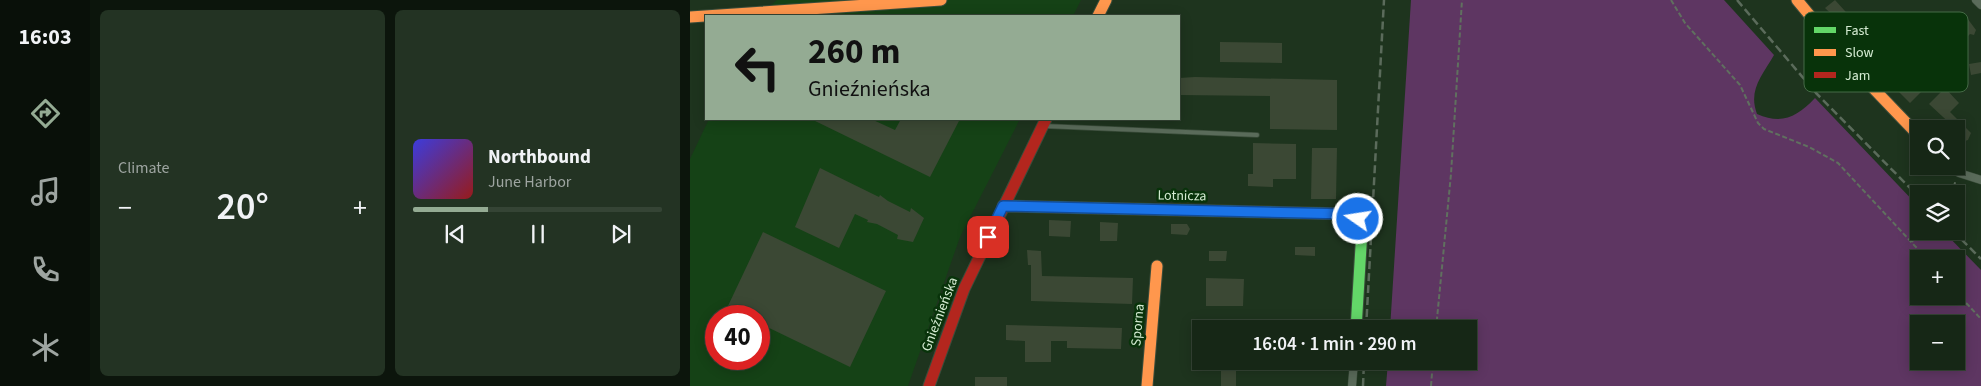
<!DOCTYPE html>
<html lang="en">
<head>
<meta charset="utf-8">
<style>
	:root { --surface:#162716; --page:#233323; --text:#f1f3f6; --muted:#9ea5a1; --line:#354435; --accent:#94ab93 }
	body { margin:0; font-family:"Source Sans 3",sans-serif; background:var(--page); color:var(--text); height:100vh; display:flex; flex-direction:column; font-size:19px; white-space:nowrap }
	* { box-sizing:border-box; margin:0 }
	p { font-size:16px; color:var(--muted) }
	.icon { flex:none; width:28px; height:28px; fill:none; stroke:currentColor; stroke-width:2; stroke-linecap:round; stroke-linejoin:round }
	.map { position:relative; flex:1; overflow:hidden }
	.details { display:flex; flex-direction:column; gap:10px; padding:10px; background:#0c150c; width:600px }
	.details>* { flex:none }
	.guide { position:absolute; left:15px; top:15px; width:475px; height:105px; border-radius:0px; box-shadow:0 2px 12px #0003,0 0 0 1px var(--line); background:#94ab93; color:#111; overflow:hidden }
	.controls { position:absolute; left:1220px; top:120px; display:grid; gap:10px }
	.controls a { display:grid; place-items:center; width:55px; height:55px; border-radius:0px; background:var(--surface); box-shadow:0 2px 12px #0003,0 0 0 1px var(--line); font-size:25px }
	.speed { position:absolute; left:15px; top:305px; display:flex; gap:10px; font-size:25px; font-weight:700; text-align:center }
	.speed>* { display:grid; place-content:center; width:65px; height:65px; border-radius:50%; background:var(--surface); box-shadow:0 2px 12px #0003,0 0 0 1px var(--line); line-height:1 }
	.speed .limit { border:8px solid #d22; background:#fff; color:#111 }
	.pin { position:absolute; display:grid; place-items:center; width:42px; height:42px; color:#fff; margin:-21px; border-radius:10px; box-shadow:0 2px 8px #0006 }
	.me { position:absolute; width:55px; margin:-28px; rotate:283deg; stroke-linejoin:round; filter:drop-shadow(0 0 4px #0008) }
	.turn { display:flex; align-items:center; gap:18px; height:105px; padding:0 20px; font-size:22px }
	.turn .icon { width:65px; height:65px; stroke-width:2.5 }
	.turn b { display:block; font-size:35px; line-height:42px }
	.big { font-size:38px; font-weight:600; line-height:1.1 }
	.details .widget { flex:1; display:flex; flex-direction:column; justify-content:center; gap:8px; min-width:0; padding:0 18px; border-radius:8px; background:var(--page) }
	.song { display:flex; align-items:center; gap:15px }
	.cover { width:60px; height:60px; border-radius:8px; background:linear-gradient(135deg,hsl(240 70% 55%),hsl(0 70% 35%)) }
	.played { height:5px; border-radius:2px; background:linear-gradient(90deg,var(--accent) 30%,var(--line) 30%) }
	.keys { display:flex; justify-content:space-around; direction:ltr }
	.heat { display:flex; justify-content:space-between; align-items:center; font-size:28px; direction:ltr }
	.details .tiles { flex:1; display:grid; gap:10px; grid-template-columns:repeat(2,1fr) }
	.trip { position:absolute; left:502px; top:320px; width:285px; height:50px; border-radius:0px; background:var(--surface); box-shadow:0 2px 12px #0003,0 0 0 1px var(--line); font-weight:600; line-height:50px; text-align:center }
	main { display:flex; flex:1; min-height:0 }
	.menu { display:flex; flex-direction:column; width:90px; justify-content:space-around; align-items:center; background:#091009; color:var(--muted) }
	.menu .icon { width:35px; height:35px }
	.menu .active { color:var(--accent) }
	.menu b { font-size:22px; color:var(--text) }
	.map>svg:first-child { display:block }
</style>
</head>
<body>
<main>
<nav class="menu">
<b>16:03</b>
<svg class="icon active" aria-label="directions" viewBox="0 0 24 24"><path d="M12 3l9 9-9 9-9-9zM9 14v-3h6M13 9l2 2-2 2"/></svg>
<svg class="icon" aria-label="music" viewBox="0 0 24 24"><path d="M9 18V5l10-2v13"/><circle cx="6" cy="18" r="3"/><circle cx="16" cy="16" r="3"/></svg>
<svg class="icon" aria-label="phone" viewBox="0 0 24 24"><path d="M5 4h4l2 5-3 2q2 4 5 5l2-3 5 2v4C11 20 4 13 5 4z"/></svg>
<svg class="icon" aria-label="climate" viewBox="0 0 24 24"><path d="M12 3v18M4 7l16 10M4 17L20 7"/></svg>
</nav>
<section class="details">
<div class="tiles">
<div class="widget"><p>Climate</p>
<div class="heat"><a>−</a><b class="big">20°</b><a>+</a></div>
</div>
<div class="widget">
<div class="song"><i class="cover"></i><div><b>Northbound</b><p>June Harbor</p></div></div>
<div class="played"></div>
<div class="keys"><svg class="icon" aria-label="previous" viewBox="0 0 24 24"><path d="M18 5L8 12l10 7zM5 5v14"/></svg><svg class="icon" aria-label="pause" viewBox="0 0 24 24"><path d="M8 5v14M16 5v14"/></svg><svg class="icon" aria-label="next" viewBox="0 0 24 24"><path d="M6 5l10 7-10 7zM19 5v14"/></svg></div>
</div>
</div>
</section>
<div class="map">
<svg width="1291" height="386" viewBox="0 0 1291 386">
	<rect width="100%" height="100%" fill="#1e341e"/>
	<path fill="#154216" fill-rule="evenodd" d="M87 0H391L383 16H69Z
		M19 119H330L270 237 218 386H0V159ZM26 316H69V359H26Z"/>
	<path fill="#5e3662" fill-rule="evenodd" d="M721 0H1034L1084 55C1072 76 1058 90 1067 114 1092 125 1107 117 1125 98L1229 207V231H1253L1291 270V386H696L698 361H779V329H700ZM1229 259H1266V296H1229ZM1229 324H1266V361H1229Z"/>
	<path fill="#3b4834" d="M1145 0 1164 21 1168 17 1174 23 1177 30 1167 39 1135 8Z
		M1274 14 1286 30 1284 35 1280 34 1277 37 1266 20Z
		M530 42 592 43V63L530 62Z
		M1291 62V73L1281 75 1279 64Z
		M505 77 647 80V130L580 129V96L489 95V78Z
		M1216 77 1231 92 1220 103 1205 88Z
		M1255 88 1269 103 1260 112 1281 133 1278 140 1272 142 1266 137V129L1239 104Z
		M121 119H181L205 130 211 119H270L240 177Z
		M563 143 606 144V179H583V187L558 186V174H563Z
		M622 148H647L646 199H621Z
		M130 168 189 197 190 195 198 201 220 212 221 208 234 218 223 242 207 239 208 235 187 224 177 222 178 220 165 214 149 248 105 227Z
		M359 220 381 221 380 237 359 236Z
		M410 222 428 223 427 241H410Z
		M481 224H497L500 229 497 235 481 234Z
		M73 232 196 291 160 367 69 323V316H54L37 308Z
		M605 247H625V256L605 255Z
		M337 250 351 251 352 276 443 278 442 304 341 301V265H338Z
		M519 251H537L536 261H519Z
		M516 278 554 279 553 306H516Z
		M316 325 432 328 431 349 377 348V341H361V362H335V341L316 340Z
		M531 364H546V386H531Z
		M285 377H317V386H285Z"/>
	<g fill="none" stroke-linecap="round" stroke-linejoin="round">
		<g stroke="#3b4d3b" stroke-width="5.5">
			<path id="lane" d="M354 126 567 135"/>
		</g>
		<g stroke="#3b4d3b" stroke-width="9">
			<path id="street" d="M1286 0 1291 5
				M1258 166 1269 173 1291 180
				M662 386 664 361"/>
		</g>
		<g stroke="#3b4d3b" stroke-width="13">
			<path id="fast" d="M313 206 659 214 668 219 672 230 666 329"/>
		</g>
		<g stroke="#3b4d3b" stroke-width="13">
			<path id="slow" d="M1107 0 1160 64 1229 136
				M408 16 416 0
				M0 17 251 0
				M457 386 467 266"/>
		</g>
		<g stroke="#3b4d3b" stroke-width="13">
			<path id="jam" d="M239 386 274 289 356 119"/>
		</g>
		<path stroke="#60705f" stroke-width="2" stroke-dasharray="5 2.5" stroke-linecap="butt" d="M981 0 995 23 1050 85 1068 123 1074 129 1119 147 1148 163 1237 259
			M1261 194 1266 180
			M1222 242 1229 230
			M1266 292 1291 319
			M746 329 761 174 772 0
			M741 386 743 361"/>
		<use href="#lane" stroke="#5a6b5a" stroke-width="4"/>
		<use href="#street" stroke="#5a6b5a" stroke-width="8"/>
		<use href="#fast" stroke="#63d668" stroke-width="11"/>
		<use href="#slow" stroke="#ff974d" stroke-width="11"/>
		<use href="#jam" stroke="#b3261e" stroke-width="11"/>
		<path stroke="#5b6b5b" stroke-width="2.5" stroke-dasharray="8 4" stroke-linecap="butt" d="M1047 0 1126 93 1229 197
			M1263 231 1291 259
			M676 329 694 0
			M673 386 674 361"/>
	</g>
	<g fill="none" stroke-linecap="round" stroke-linejoin="round">
		<g stroke="#114b97" stroke-width="12">
			<path id="route" d="M298 237 313 206 659 214 668 219"/>
		</g>
		<use href="#route" stroke="#1a73e8" stroke-width="9"/>
	</g>
	<g text-anchor="middle" stroke-width="5" stroke-linejoin="round" paint-order="stroke">
		<g font-size="14" fill="#d4ebd2" stroke="#08330a">
			<text transform="translate(492 195) rotate(1)" y="5">Lotnicza</text>
			<text transform="translate(249 314) rotate(-69)" y="5">Gnieźnieńska</text>
			<text transform="translate(447 325) rotate(-85)" y="5">Sporna</text>
		</g>
	</g>
	<rect x="1114" y="12" width="164" height="80" rx="8" fill="#08330a" stroke="#456a46" stroke-width="1"/>
	<rect x="1124" y="27" width="22" height="6" fill="#63d668"/>
	<rect x="1124" y="49" width="22" height="7" fill="#ff974d"/>
	<rect x="1124" y="72" width="22" height="6" fill="#b3261e"/>
	<g font-size="14" fill="#d4ebd2">
		<text x="1155" y="35">Fast</text>
		<text x="1155" y="57">Slow</text>
		<text x="1155" y="80">Jam</text>
	</g>
</svg>
<div class="controls">
<a><svg class="icon" aria-label="search" viewBox="0 0 24 24"><circle cx="10" cy="10" r="6"/><path d="M15 15l6 6"/></svg></a>
<a><svg class="icon" aria-label="layers" viewBox="0 0 24 24"><path d="M12 4l9 5-9 5-9-5zM3 14l9 5 9-5"/></svg></a>
<a>+</a>
<a>−</a>
</div>
<div class="speed"><div class="limit">40</div></div>
<div class="pin" style="left:298px;top:237px;background:#d93025"><svg class="icon" aria-label="arrive" viewBox="0 0 24 24"><path d="M6 21V4h12l-3 4 3 4H6"/></svg></div>
<svg class="me" style="left:668px;top:219px" viewBox="-20 -20 40 40"><circle r="17" fill="#1a73e8" stroke="#fff" stroke-width="3"/><path d="M0-11L8 9 0 5-8 9z" fill="#fff"/></svg>
<div class="trip">16:04 · 1 min · 290 m</div>
<div class="guide">
<div class="turn"><svg class="icon" aria-label="left" viewBox="0 0 24 24"><path d="M17 20v-9H6M10 6l-5 5 5 5"/></svg><div><b>260 m</b>Gnieźnieńska</div></div>
</div>
</div>
</main>
</body>
</html>
